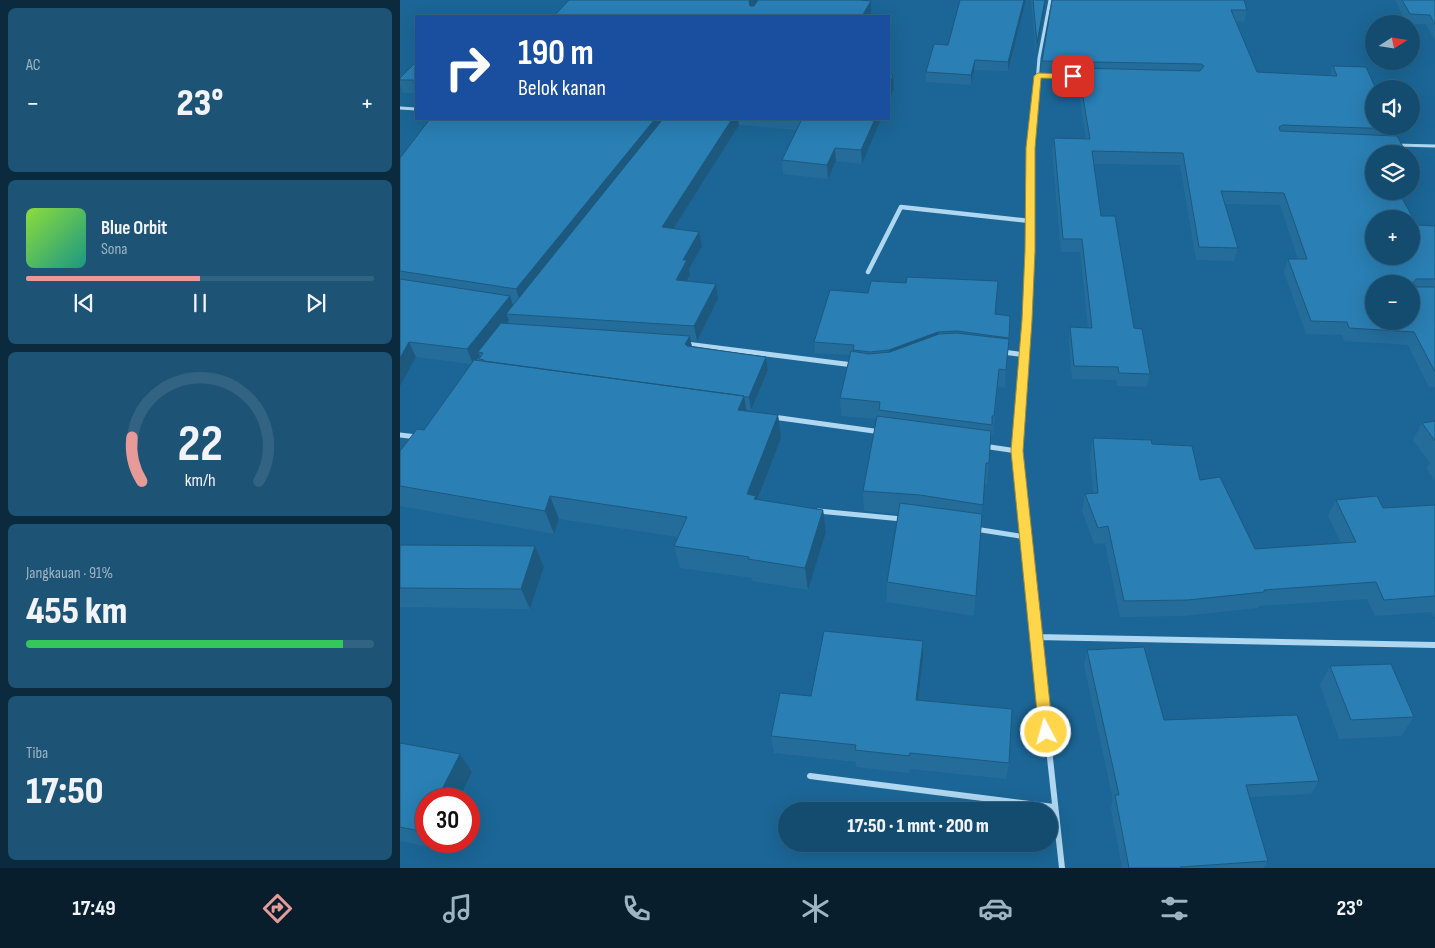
<!DOCTYPE html>
<html lang="id">
<head>
<meta charset="utf-8">
<style>
	:root { --surface:#144c70; --page:#1d5375; --text:#f1f3f6; --muted:#9db4c3; --line:#336383; --accent:#e69b98 }
	body { margin:0; font-family:"Sofia Sans Condensed",sans-serif; background:var(--page); color:var(--text); height:100vh; display:flex; flex-direction:column; font-size:19px; white-space:nowrap }
	* { box-sizing:border-box; margin:0 }
	p { font-size:16px; color:var(--muted) }
	.icon { flex:none; width:28px; height:28px; fill:none; stroke:currentColor; stroke-width:2; stroke-linecap:round; stroke-linejoin:round }
	.map { position:relative; flex:1; overflow:hidden }
	.drawer { display:flex; flex-direction:column; gap:8px; padding:8px; background:#0b2a3e; width:400px }
	.drawer>* { flex:none }
	.hud { position:absolute; left:15px; top:15px; width:475px; height:105px; border-radius:0px; box-shadow:0 5px 20px #0002,0 0 0 1px var(--line); background:#1a4fa0; color:#fff; overflow:hidden }
	.needle { width:32px; rotate:78deg }
	.buttons { position:absolute; left:965px; top:15px; display:grid; gap:10px }
	.buttons a { display:grid; place-items:center; width:55px; height:55px; border-radius:50%; background:var(--surface); box-shadow:0 5px 20px #0002,0 0 0 1px var(--line); font-size:25px }
	.speed { position:absolute; left:15px; top:788px; display:flex; gap:10px; font-size:25px; font-weight:700; text-align:center }
	.speed>* { display:grid; place-content:center; width:65px; height:65px; border-radius:50%; background:var(--surface); box-shadow:0 5px 20px #0002,0 0 0 1px var(--line); line-height:1 }
	.speed .limit { border:8px solid #d22; background:#fff; color:#111 }
	.pin { position:absolute; display:grid; place-items:center; width:42px; height:42px; color:#fff; margin:-21px; border-radius:10px; box-shadow:0 2px 8px #0006 }
	.me { position:absolute; width:55px; margin:-28px; rotate:354deg; stroke-linejoin:round; filter:drop-shadow(0 0 4px #0008) }
	.turn { display:flex; align-items:center; gap:18px; height:105px; padding:0 20px; font-size:22px }
	.turn .icon { width:65px; height:65px; stroke-width:2.5 }
	.turn b { display:block; font-size:35px; line-height:42px }
	.big { font-size:38px; font-weight:800; line-height:1.1 }
	.drawer .tile { flex:1; display:flex; flex-direction:column; justify-content:center; gap:8px; min-width:0; padding:0 18px; border-radius:8px; background:var(--page) }
	.drawer .dial { align-items:center; gap:0 }
	.dial svg { height:130px; overflow:visible; fill:none; stroke:var(--line); stroke-width:7; stroke-linecap:round; text-anchor:middle }
	.dial text { fill:var(--text); stroke:none }
	.song { display:flex; align-items:center; gap:15px }
	.cover { width:60px; height:60px; border-radius:8px; background:linear-gradient(135deg,hsl(90 70% 55%),hsl(170 70% 35%)) }
	.played { height:5px; border-radius:2px; background:linear-gradient(90deg,var(--accent) 50%,var(--line) 50%) }
	.keys { display:flex; justify-content:space-around; direction:ltr }
	.heat { display:flex; justify-content:space-between; align-items:center; font-size:28px; direction:ltr }
	.charge { height:8px; border-radius:4px; background:linear-gradient(90deg,#34c759 91%,var(--line) 0) }
	.trip { position:absolute; left:378px; top:802px; width:280px; height:50px; border-radius:25px; background:var(--surface); box-shadow:0 5px 20px #0002,0 0 0 1px var(--line); font-weight:800; line-height:50px; text-align:center }
	.menu { display:flex; height:80px; justify-content:space-around; align-items:center; background:#081e2d; color:var(--muted) }
	.menu .icon { width:35px; height:35px }
	.menu .on { color:var(--accent) }
	.menu b { font-size:22px; color:var(--text) }
	main { display:flex; flex:1; min-height:0 }
	.map>svg:first-child { display:block }
</style>
</head>
<body>
<main>
<section class="drawer">
<div class="tile"><p>AC</p>
<div class="heat"><a>−</a><b class="big">23°</b><a>+</a></div>
</div>
<div class="tile">
<div class="song"><i class="cover"></i><div><b>Blue Orbit</b><p>Sona</p></div></div>
<div class="played"></div>
<div class="keys"><svg class="icon" aria-label="previous" viewBox="0 0 24 24"><path d="M18 5L8 12l10 7zM5 5v14"/></svg><svg class="icon" aria-label="pause" viewBox="0 0 24 24"><path d="M8 5v14M16 5v14"/></svg><svg class="icon" aria-label="next" viewBox="0 0 24 24"><path d="M6 5l10 7-10 7zM19 5v14"/></svg></div>
</div>
<div class="tile dial"><svg viewBox="0 0 100 80">
<path d="M14 69A42 42 0 1 1 86 69"/>
<path d="M14 69A42 42 0 0 1 8 42" stroke="#e69b98"/>
<text x="50" y="56" font-size="32" font-weight="700">22</text>
<text x="50" y="72" font-size="11">km/h</text>
</svg></div>
<div class="tile"><p>Jangkauan · 91%</p><b class="big">455 km</b><div class="charge"></div></div>
<div class="tile"><p>Tiba</p><b class="big">17:50</b></div>
</section>
<div class="map">
<svg width="1035" height="868" viewBox="0 0 1035 868">
	<rect width="100%" height="100%" fill="#1b6696"/>
	<g fill="none" stroke-linecap="round" stroke-linejoin="round">
		<path stroke="#afd7f0" stroke-width="3" d="M638 76 682 77
			M0 108 16 109
			M996 145 1035 146
			M631 153 639 58 650 0"/>
		<path stroke="#afd7f0" stroke-width="4.5" d="M468 272 501 207 630 221
			M627 342 631 151"/>
		<path stroke="#afd7f0" stroke-width="5" d="M627 340 617 451 630 577
			M286 344 453 365
			M603 352 626 355
			M373 417 481 432
			M0 435 17 437
			M583 446 617 451
			M418 511 502 519
			M575 529 626 537"/>
		<path stroke="#afd7f0" stroke-width="6" d="M630 575 662 868
			M636 637 1035 645
			M410 776 654 807"/>
	</g>
	<path fill="#246d9b" fill-rule="evenodd" d="M626 0 608 71 574 70 571 85 526 82V72L548 45Z
		M631 0H646L636 55Z
		M652 0 847 10 844 22 836 21 857 72 930 75 933 66 993 129 990 135 974 154 1017 225 1035 226V387H1029L1008 345 944 341 942 335 906 334 884 272 888 259H898L880 205 824 204 838 248 834 261 796 260 780 165 694 164 701 216 734 328 750 374 747 387 717 386 716 380 672 379 669 340 670 327 688 328 680 252H661L652 151 654 138 686 139 677 80 678 73 641 72 642 61Z
		M995 0H1035V40L1026 24H1007Z
		M16 62V93H3L0 85V78Z
		M30 119H481L462 164 436 161 428 179 383 174 382 160 397 130 339 125 273 229 299 232 302 246 289 269 290 275 287 281 316 284 318 299 297 341 290 340 292 346 366 357 368 370 351 410H346V411L378 415 381 438 358 500 423 510 426 532 408 590 352 581V578L280 568 274 546 278 537 159 519 154 534 0 506V451L24 430 71 364 16 357 0 386V158ZM109 320 110 324H105Z
		M595 314 610 316 606 370 605 388 598 387 593 434H591L587 484H584L574 616 487 602V582L498 514 464 511 463 491 477 419 441 416 440 398 450 355 415 353 414 342Z
		M1035 421V481L1026 468 1030 463 1013 440 1022 423Z
		M693 438 752 444 800 480 855 549 941 543 928 516 936 500 983 508 1035 505V617H1034L1031 612 975 616 967 599 858 606V608L783 616 720 617 705 543 694 544 682 511 685 494 693 493 690 455Z
		M0 545 135 546 144 567 130 609 0 607Z
		M523 641V658L518 700 609 763 606 779 510 769 509 773 456 767V762L374 753 371 736 411 696Z
		M687 650 764 720 919 781 911 794 849 797 868 861 863 868H722L711 808 713 800 684 665Z
		M930 666 1014 717 1001 736 939 739 920 685Z
		M0 743 60 754 72 772 26 799V841H38L34 848 0 841Z"/>
	<path fill="#1d597e" d="M350 0H361L350 14 349 1Z
		M624 0H626L608 71V62Z
		M645 0H646L636 55 637 43Z
		M471 1V13L470 16H462Z
		M575 60 574 70 571 85V75Z
		M493 75 494 89 489 100V86Z
		M255 119H261L263 126 121 304 116 289Z
		M332 119H338L339 125 265 242 262 227Z
		M475 119H481L462 164 461 150Z
		M435 148 436 161 428 179 427 165Z
		M299 232 302 246 289 269 290 275 279 294 276 280 283 260Z
		M316 284 318 299 297 341 294 326Z
		M110 296 115 311 106 314 109 320 82 353 78 352 80 356 73 364 67 349Z
		M538 332V343L489 361V350Z
		M290 336 292 349 285 344Z
		M9 342 16 357 0 386V358Z
		M366 357 368 370 351 410 349 397Z
		M344 396 348 419 338 410Z
		M378 415 381 438 357 501 347 494Z
		M150 496 159 519 154 534 145 511Z
		M423 510 426 532 408 590 405 568Z
		M135 546 144 567 130 609 121 589Z
		M523 641V658L516 717V700Z
		M60 754 72 772 59 799H37Z
		M26 820V838L20 831Z
		M29 841H38L34 848Z"/>
	<path fill="#2a7fb4" stroke="#1d597e" fill-rule="evenodd" d="M169 0H350L349 1 350 6H354L358 0H460L471 1 462 16H154Z
		M560 0H624L608 62 575 60 571 75 526 72 534 44 548 45Z
		M633 0H645L637 43Z
		M652 0H844L847 10H831L857 72 937 76 933 66 966 67 976 89H974V126H992L993 129 883 125 879 127 880 131 997 136 1007 154H974V191H998L1017 225 1035 226V279H1016L1013 283 1017 287H1035V372L1014 332 949 328 947 322 911 321 888 259H907L884 193 821 191 838 248 799 247 783 153 692 151 701 216H715L734 328 742 329 750 374 719 373 718 367 674 366 670 327 692 328 682 239H663L654 138 690 139 678 68 800 71 804 66 801 64 642 61ZM974 219H1011V256H974ZM974 284H1011V321H974Z
		M1002 0H1035V25L1030 15 1010 14Z
		M16 62V83H13L15 80H0V78Z
		M489 75H493L489 86Z
		M30 119H255L116 289 0 271V158Z
		M263 119H332L262 227 299 232 283 260H287L276 280 316 284 294 326 106 314Z
		M402 119H475L461 150 435 148 427 165 382 160Z
		M507 277 598 281 595 314 610 316 609 338 557 331 538 332 489 350 470 352 453 350 454 345 414 342 430 290 468 293 471 281 506 283Z
		M0 279 110 296 67 349 9 342 0 358Z
		M101 323 290 336 285 344 287 346 366 357 349 397H344V396L84 361V360L79 359 83 353 78 352Z
		M556 333 609 339 606 370 599 369 594 416H592V425L479 410 480 402 440 398 451 351 469 354 490 352 539 334Z
		M74 360 344 396 338 410 378 415 347 494 356 496 354 499 423 510 405 568 348 559 349 557 274 546 287 517 150 496 145 511 0 486V451L17 429 24 430Z
		M477 416 591 431 589 463H586L583 505 520 495 463 491Z
		M1035 421V441L1022 423Z
		M693 438 751 440 752 444 792 446 800 480 820 477 855 549 956 542 936 500 977 496 983 508 1035 505V596L984 600 976 582 864 590V592L788 600 724 601 708 526 698 528 685 494 698 493Z
		M500 503 582 514 576 596 487 582Z
		M0 545 135 546 121 589 0 588Z
		M424 631 523 641 516 700 612 709 609 763 510 753 509 756 455 750 456 745 371 736 380 693 411 696Z
		M744 647 764 720 897 715 919 781 846 785 868 861 780 867 781 868H729L715 795H719L687 650Z
		M991 664 1014 717 951 720 930 666Z
		M0 743 60 754 37 799H26V820L20 831 0 827Z"/>
	<path fill="#ffd54a" stroke="#a68a30" d="M638 73 673 74 677 76 673 79 641 78 635 148V251L632 320 623 451 653 732 651 736 646 738 641 736 639 732 611 451 622 320 625 251 626 148 634 76Z"/>
</svg>
<div class="buttons">
<a><svg class="needle" viewBox="-14 -14 28 28"><path d="M0-13l5 13h-10z" fill="#e53935"/><path d="M0 13l5-13h-10z" fill="#9db4c3"/></svg></a>
<a><svg class="icon" aria-label="sound" viewBox="0 0 24 24"><path d="M4 9h4l5-4v14l-5-4H4zM17 9q2 3 0 6"/></svg></a>
<a><svg class="icon" aria-label="layers" viewBox="0 0 24 24"><path d="M12 4l9 5-9 5-9-5zM3 14l9 5 9-5"/></svg></a>
<a>+</a>
<a>−</a>
</div>
<div class="speed"><div class="limit">30</div></div>
<div class="pin" style="left:673px;top:76px;background:#d93025"><svg class="icon" aria-label="arrive" viewBox="0 0 24 24"><path d="M6 21V4h12l-3 4 3 4H6"/></svg></div>
<svg class="me" style="left:646px;top:732px" viewBox="-20 -20 40 40"><circle r="17" fill="#ffd54a" stroke="#fff" stroke-width="3"/><path d="M0-11L8 9 0 5-8 9z" fill="#fff"/></svg>
<div class="trip">17:50 · 1 mnt · 200 m</div>
<div class="hud">
<div class="turn"><svg class="icon" aria-label="right" viewBox="0 0 24 24"><path d="M7 20v-9h11M14 6l5 5-5 5"/></svg><div><b>190 m</b>Belok kanan</div></div>
</div>
</div>
</main>
<nav class="menu">
<b>17:49</b>
<svg class="icon on" aria-label="directions" viewBox="0 0 24 24"><path d="M12 3l9 9-9 9-9-9zM9 14v-3h6M13 9l2 2-2 2"/></svg>
<svg class="icon" aria-label="music" viewBox="0 0 24 24"><path d="M9 18V5l10-2v13"/><circle cx="6" cy="18" r="3"/><circle cx="16" cy="16" r="3"/></svg>
<svg class="icon" aria-label="phone" viewBox="0 0 24 24"><path d="M5 4h4l2 5-3 2q2 4 5 5l2-3 5 2v4C11 20 4 13 5 4z"/></svg>
<svg class="icon" aria-label="climate" viewBox="0 0 24 24"><path d="M12 3v18M4 7l16 10M4 17L20 7"/></svg>
<svg class="icon" aria-label="car" viewBox="0 0 24 24"><path d="M5 17H2v-5l4-1 3-4h7l3 4 3 1v5h-3M9 17h6M6 11h13"/><circle cx="7" cy="17" r="2"/><circle cx="17" cy="17" r="2"/></svg>
<svg class="icon" aria-label="filters" viewBox="0 0 24 24"><path d="M4 7h16M4 17h16"/><circle cx="9" cy="7" r="2"/><circle cx="15" cy="17" r="2"/></svg>
<b>23°</b>
</nav>
</body>
</html>
